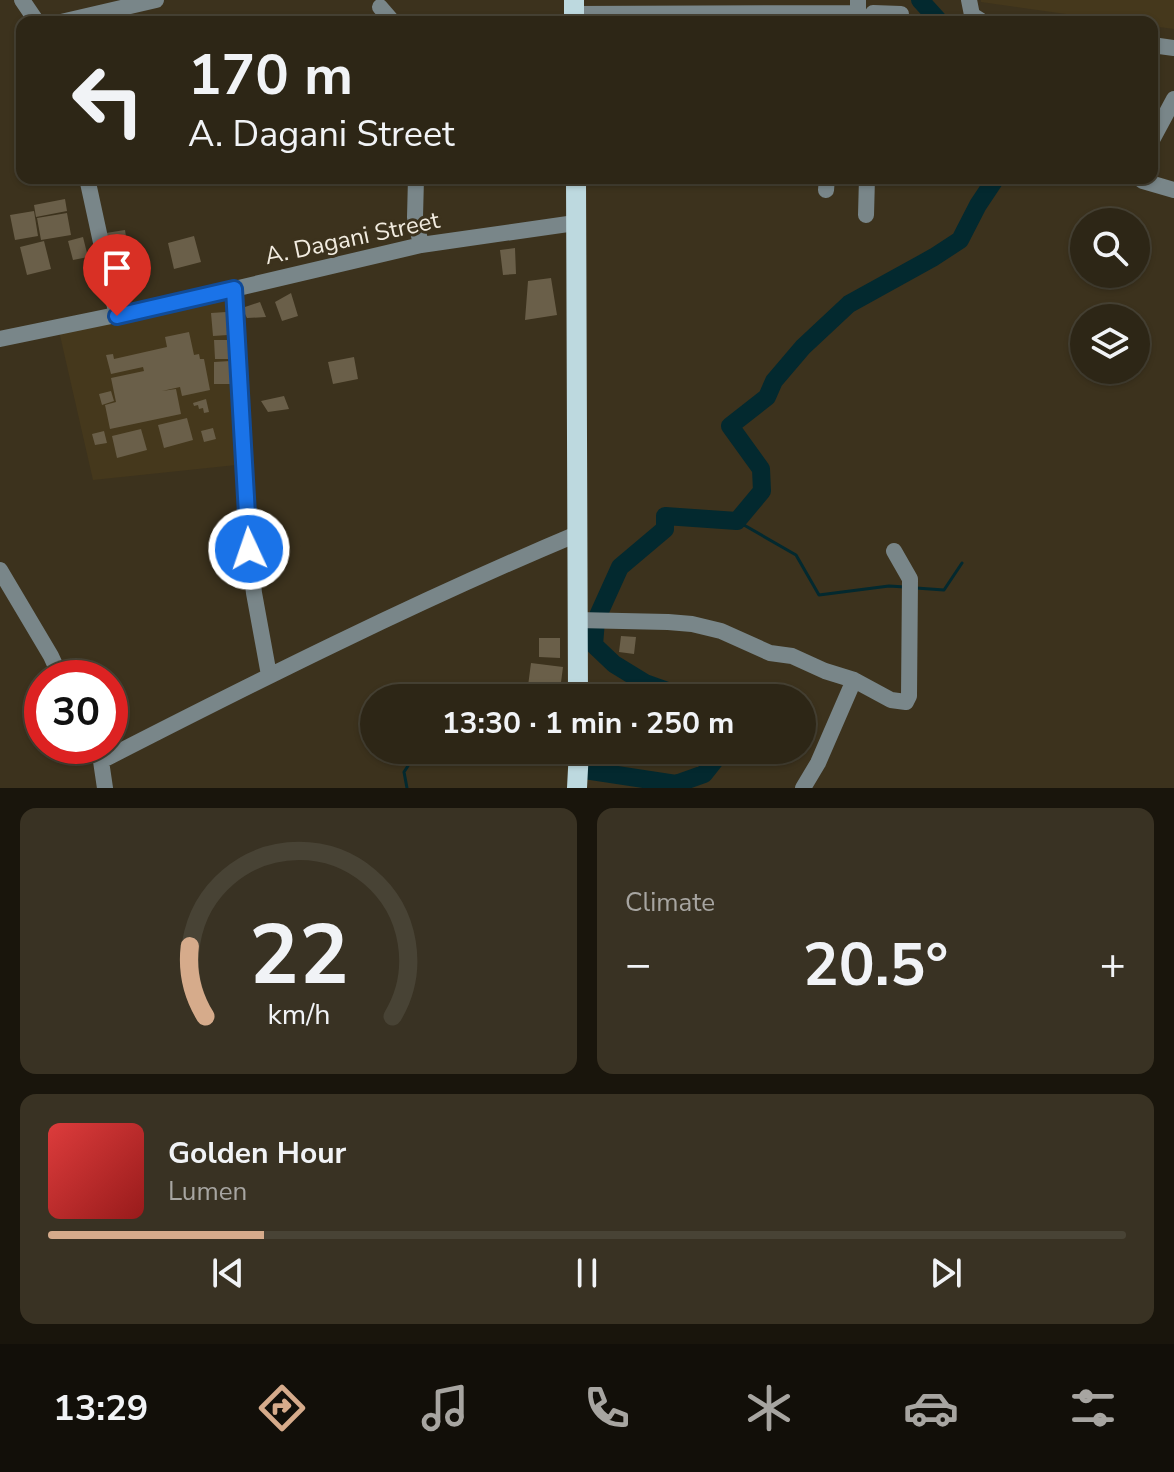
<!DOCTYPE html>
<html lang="en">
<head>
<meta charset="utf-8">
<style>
	:root { --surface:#2d2616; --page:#393223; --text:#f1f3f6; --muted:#a7a5a1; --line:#484335; --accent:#d6ab8b }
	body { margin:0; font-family:"Nunito Sans",sans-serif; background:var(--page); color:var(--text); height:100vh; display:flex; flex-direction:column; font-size:30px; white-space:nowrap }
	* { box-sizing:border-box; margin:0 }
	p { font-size:26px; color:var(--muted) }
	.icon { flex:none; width:44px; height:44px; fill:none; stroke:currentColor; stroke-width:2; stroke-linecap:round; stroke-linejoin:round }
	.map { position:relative; height:788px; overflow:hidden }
	.drawer { display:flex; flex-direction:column; gap:20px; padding:20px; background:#19150c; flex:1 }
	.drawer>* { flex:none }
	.guide { position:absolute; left:16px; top:16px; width:1142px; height:168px; border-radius:16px; box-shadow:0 2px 6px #0004,0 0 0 2px var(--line); background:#2d2616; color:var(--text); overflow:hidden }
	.fabs { position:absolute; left:1070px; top:208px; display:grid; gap:16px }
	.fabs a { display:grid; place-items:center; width:80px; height:80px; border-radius:50%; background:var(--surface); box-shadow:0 2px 6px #0004,0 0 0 2px var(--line); font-size:40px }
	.speed { position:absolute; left:24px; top:660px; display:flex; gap:16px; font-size:40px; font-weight:700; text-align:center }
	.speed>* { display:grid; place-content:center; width:104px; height:104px; border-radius:50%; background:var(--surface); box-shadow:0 2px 6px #0004,0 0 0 2px var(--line); line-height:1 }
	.speed .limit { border:12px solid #d22; background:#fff; color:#111 }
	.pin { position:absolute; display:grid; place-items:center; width:68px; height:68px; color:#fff; margin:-82px -34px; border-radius:50% 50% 50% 0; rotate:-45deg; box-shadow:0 0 8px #0007 }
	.pin .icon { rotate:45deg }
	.me { position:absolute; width:88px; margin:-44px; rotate:357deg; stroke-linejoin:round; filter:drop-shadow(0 0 6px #0008) }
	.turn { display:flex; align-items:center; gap:28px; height:168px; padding:0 40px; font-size:36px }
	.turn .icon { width:104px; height:104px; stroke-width:2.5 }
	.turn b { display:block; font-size:56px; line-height:68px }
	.big { font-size:60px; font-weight:700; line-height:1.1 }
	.drawer .card { flex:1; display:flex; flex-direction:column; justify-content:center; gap:12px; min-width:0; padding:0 28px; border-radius:16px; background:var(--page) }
	.drawer .dial { align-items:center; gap:0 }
	.dial svg { height:208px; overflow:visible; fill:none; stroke:var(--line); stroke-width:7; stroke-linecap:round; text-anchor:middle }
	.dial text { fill:var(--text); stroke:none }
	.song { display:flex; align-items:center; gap:24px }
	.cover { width:96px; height:96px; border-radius:12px; background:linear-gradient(135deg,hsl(0 70% 55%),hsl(0 70% 35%)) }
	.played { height:8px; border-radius:4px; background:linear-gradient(90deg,var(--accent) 20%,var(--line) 20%) }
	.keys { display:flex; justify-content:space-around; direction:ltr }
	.heat { display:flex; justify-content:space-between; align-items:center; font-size:44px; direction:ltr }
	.drawer .tiles { flex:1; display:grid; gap:20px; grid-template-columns:1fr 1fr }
	.card:last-child { grid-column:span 2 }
	.trip { position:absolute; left:360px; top:684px; width:456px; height:80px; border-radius:40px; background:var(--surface); box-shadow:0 2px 6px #0004,0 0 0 2px var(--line); font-weight:700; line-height:80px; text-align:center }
	.tab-bar { display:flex; height:128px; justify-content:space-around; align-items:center; background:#120f09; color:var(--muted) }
	.tab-bar .icon { width:56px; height:56px }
	.tab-bar .on { color:var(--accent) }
	.tab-bar b { font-size:36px; color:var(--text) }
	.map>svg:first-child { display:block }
</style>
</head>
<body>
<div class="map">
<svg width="1174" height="788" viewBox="0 0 1174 788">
	<rect width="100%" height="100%" fill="#3c321d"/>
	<path fill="#45381c" d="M981 0H1174V29L1152 26V22H1123L981 2Z
		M228 297 236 465 93 480 59 331Z"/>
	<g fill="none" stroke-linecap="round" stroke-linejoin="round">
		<path stroke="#03292f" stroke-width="3" d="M737 521 796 555 819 595 889 586 905 587
			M916 588 944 590 962 563
			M532 750 571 765
			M407 788 404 772 415 755 422 750"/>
		<path stroke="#03292f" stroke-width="18" d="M920 0 940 22
			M687 698 645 683 614 664 594 645 596 620 620 567 665 529V516L737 521 762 491 761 469 730 426 767 397 774 381 803 347 849 304 934 257 960 240 978 205 996 178
			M578 769 676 784 704 774 719 755 721 750"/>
	</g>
	<path fill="#6a5f49" d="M65 199 67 211 36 217 34 205Z
		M34 211 38 236 15 240 10 215Z
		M67 213 71 235 41 240 37 218Z
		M125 230 127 243 108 247 106 233Z
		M194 236 201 262 174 269 168 243Z
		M83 237 88 257 73 260 68 241Z
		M44 241 51 269 27 275 20 247Z
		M515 248 516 274 503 275 500 250Z
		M551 278 557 315 525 320 528 281Z
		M291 293 298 316 282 321 275 302Z
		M260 302 266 317 247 318 242 308Z
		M226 312 228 335 213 336 211 313Z
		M189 332 194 355 199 354 200 359H204L210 390 182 396 180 387 162 391 176 389 181 414 110 429 105 405 116 402 111 378 144 371 143 367 111 374 106 355 113 354 114 359 167 347 165 337Z
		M214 340H229L230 359H215Z
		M354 357 358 379 333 384 328 362Z
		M230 361 231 384H214V362Z
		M111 391 114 401 102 405 99 394Z
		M284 396 289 409 268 412 261 401Z
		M206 399 209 412 204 413 203 408 199 409 198 405 194 406 193 403Z
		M187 418 193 440 164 448 158 425Z
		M213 428 216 439 204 442 201 431Z
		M141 429 147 450 117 458 112 436Z
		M104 431 107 443 95 445 92 434Z
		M621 636 636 637 634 654 619 652Z
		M539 638H560V658L539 657Z
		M531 663 563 667 560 690 528 686Z"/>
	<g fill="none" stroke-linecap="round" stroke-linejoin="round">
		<path stroke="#798689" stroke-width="16" d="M22 0 37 22
			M969 0 972 15 983 22
			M380 7 393 22
			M873 13 901 14
			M574 14 858 13V0
			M61 22 156 0
			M1152 45 1174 48
			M1152 140 1174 99
			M87 178 117 316
			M416 178 415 217 421 245
			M1139 178 1143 181 1174 190
			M826 190 827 178
			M866 215 867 178
			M234 289 249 549 254 593 269 675
			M0 339 179 302 421 245 575 223
			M0 570 51 656 61 678
			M577 620 668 622 692 624 721 631 770 653 792 656 825 671 854 680 891 700 906 702 909 696 910 579 894 551
			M93 746 101 761 105 788
			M101 761C257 681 415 602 577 534
			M803 788 818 763 854 680"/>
		<path stroke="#bdd9df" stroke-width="20" d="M574 22V0
			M576 178 578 698
			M577 788 579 750"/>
	</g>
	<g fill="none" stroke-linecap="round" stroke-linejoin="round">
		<g stroke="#114b97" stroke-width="20">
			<path id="route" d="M117 316 234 289 249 549"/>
		</g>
		<use href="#route" stroke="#1a73e8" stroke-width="14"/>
	</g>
	<g text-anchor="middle" stroke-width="6" stroke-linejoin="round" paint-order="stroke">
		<g font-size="24" fill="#f2ece0" stroke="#3c321d">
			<text transform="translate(352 238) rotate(-12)" y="8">A. Dagani Street</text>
		</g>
	</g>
</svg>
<div class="fabs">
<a><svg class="icon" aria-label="search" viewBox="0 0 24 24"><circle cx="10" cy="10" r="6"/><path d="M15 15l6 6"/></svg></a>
<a><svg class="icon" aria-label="layers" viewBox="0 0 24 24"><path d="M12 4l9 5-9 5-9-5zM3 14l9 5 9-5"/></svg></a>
</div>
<div class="speed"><div class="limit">30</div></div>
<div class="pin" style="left:117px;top:316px;background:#d93025"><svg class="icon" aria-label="arrive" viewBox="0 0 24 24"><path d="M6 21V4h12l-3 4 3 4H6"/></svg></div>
<svg class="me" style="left:249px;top:549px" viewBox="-20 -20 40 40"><circle r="17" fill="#1a73e8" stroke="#fff" stroke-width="3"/><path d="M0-11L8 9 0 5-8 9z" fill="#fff"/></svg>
<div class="trip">13:30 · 1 min · 250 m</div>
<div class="guide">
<div class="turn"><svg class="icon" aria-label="left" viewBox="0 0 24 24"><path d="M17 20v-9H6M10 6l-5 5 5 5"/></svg><div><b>170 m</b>A. Dagani Street</div></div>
</div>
</div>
<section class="drawer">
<div class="tiles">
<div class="card dial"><svg viewBox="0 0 100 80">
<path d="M14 69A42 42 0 1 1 86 69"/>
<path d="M14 69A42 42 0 0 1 8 42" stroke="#d6ab8b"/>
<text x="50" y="56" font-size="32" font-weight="700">22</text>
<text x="50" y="72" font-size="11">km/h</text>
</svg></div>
<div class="card"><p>Climate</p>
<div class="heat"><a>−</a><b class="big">20.5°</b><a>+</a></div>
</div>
<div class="card">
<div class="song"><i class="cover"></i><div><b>Golden Hour</b><p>Lumen</p></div></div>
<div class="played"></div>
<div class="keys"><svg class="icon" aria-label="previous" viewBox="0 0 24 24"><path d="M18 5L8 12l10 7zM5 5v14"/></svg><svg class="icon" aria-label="pause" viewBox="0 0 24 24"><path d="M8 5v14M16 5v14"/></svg><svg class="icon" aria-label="next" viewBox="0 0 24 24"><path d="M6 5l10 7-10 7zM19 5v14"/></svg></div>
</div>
</div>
</section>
<nav class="tab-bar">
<b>13:29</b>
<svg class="icon on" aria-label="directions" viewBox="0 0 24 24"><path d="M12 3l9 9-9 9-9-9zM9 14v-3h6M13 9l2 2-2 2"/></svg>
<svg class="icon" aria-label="music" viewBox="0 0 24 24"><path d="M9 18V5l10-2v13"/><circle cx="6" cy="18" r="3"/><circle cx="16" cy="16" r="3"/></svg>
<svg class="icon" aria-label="phone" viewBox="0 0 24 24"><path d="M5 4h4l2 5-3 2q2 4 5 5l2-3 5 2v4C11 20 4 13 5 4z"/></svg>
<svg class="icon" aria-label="climate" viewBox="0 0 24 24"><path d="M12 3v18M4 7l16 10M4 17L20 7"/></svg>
<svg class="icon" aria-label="car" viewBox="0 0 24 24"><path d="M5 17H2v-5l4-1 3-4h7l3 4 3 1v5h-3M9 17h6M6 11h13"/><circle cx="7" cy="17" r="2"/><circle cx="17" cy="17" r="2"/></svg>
<svg class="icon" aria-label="filters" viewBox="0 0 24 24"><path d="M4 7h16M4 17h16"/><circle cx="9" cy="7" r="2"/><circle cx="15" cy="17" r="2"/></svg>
</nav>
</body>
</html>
